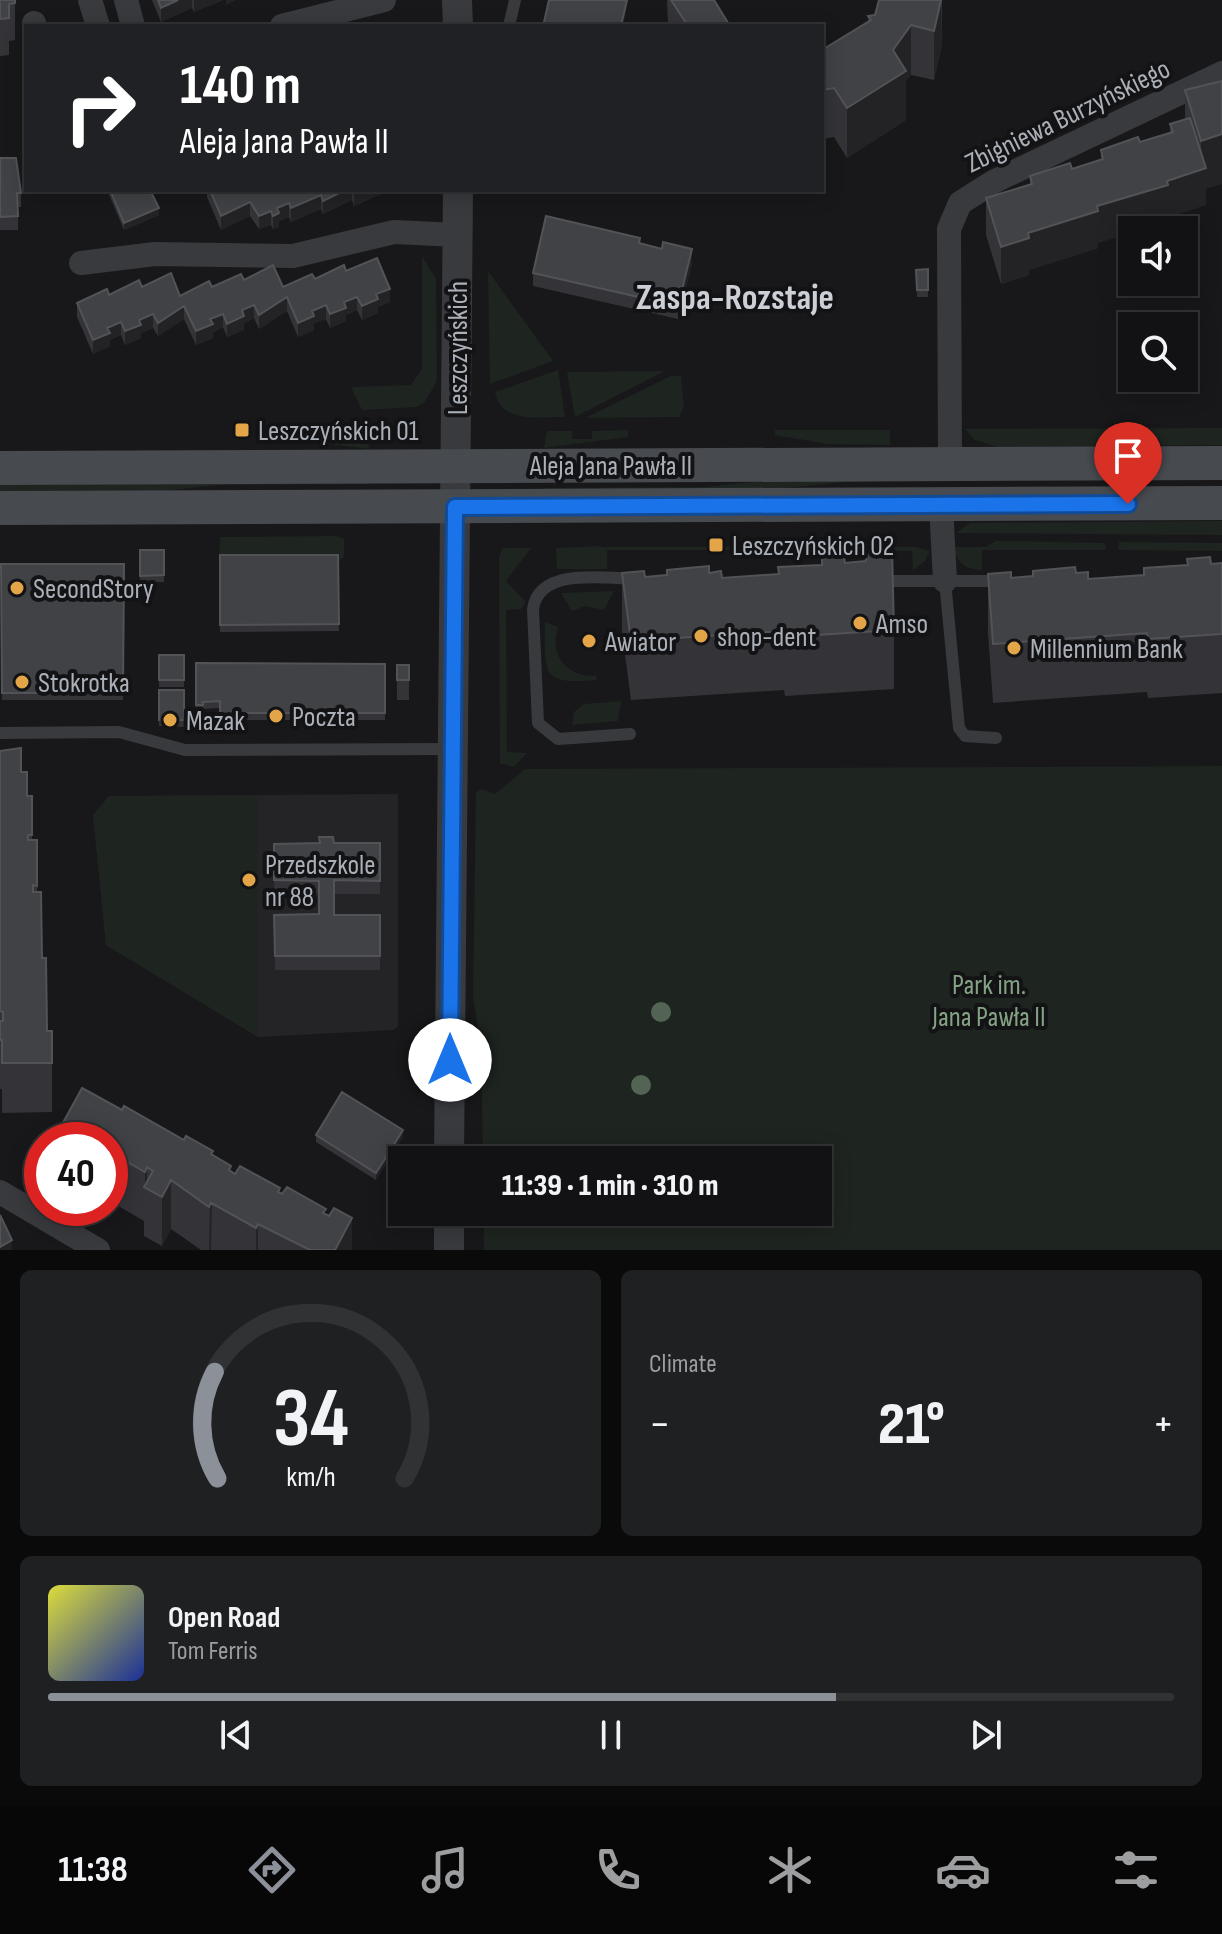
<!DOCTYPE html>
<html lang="en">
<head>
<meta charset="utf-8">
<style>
	:root { --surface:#121214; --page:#1f2022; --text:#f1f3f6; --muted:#9c9ea0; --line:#313234; --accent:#8c9099 }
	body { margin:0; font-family:"Sofia Sans Condensed",sans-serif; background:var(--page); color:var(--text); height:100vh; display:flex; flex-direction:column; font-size:30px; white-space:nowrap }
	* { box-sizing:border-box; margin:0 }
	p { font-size:26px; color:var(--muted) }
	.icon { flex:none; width:44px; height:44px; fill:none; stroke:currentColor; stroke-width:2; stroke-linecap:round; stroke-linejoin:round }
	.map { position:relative; height:1250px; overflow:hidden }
	.panel { display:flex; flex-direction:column; gap:20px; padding:20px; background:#0a0a0b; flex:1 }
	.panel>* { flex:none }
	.top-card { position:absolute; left:24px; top:24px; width:800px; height:168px; border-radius:0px; box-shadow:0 4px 20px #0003,0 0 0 2px var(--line); background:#202124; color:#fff; overflow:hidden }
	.buttons { position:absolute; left:1118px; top:216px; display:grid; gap:16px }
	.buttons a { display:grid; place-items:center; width:80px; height:80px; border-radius:0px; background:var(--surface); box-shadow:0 4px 20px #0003,0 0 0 2px var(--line); font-size:40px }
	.speed { position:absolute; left:24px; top:1122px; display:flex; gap:16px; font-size:40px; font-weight:700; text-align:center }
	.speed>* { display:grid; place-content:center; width:104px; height:104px; border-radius:50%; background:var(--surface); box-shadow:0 4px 20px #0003,0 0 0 2px var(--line); line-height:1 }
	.speed .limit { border:12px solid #d22; background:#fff; color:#111 }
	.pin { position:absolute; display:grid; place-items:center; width:68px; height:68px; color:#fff; margin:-82px -34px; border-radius:50% 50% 50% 0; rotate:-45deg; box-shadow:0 0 8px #0007 }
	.pin .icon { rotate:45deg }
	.me { position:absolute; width:88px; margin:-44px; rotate:0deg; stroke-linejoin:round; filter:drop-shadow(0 0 6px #0008) }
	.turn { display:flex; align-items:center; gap:28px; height:168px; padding:0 24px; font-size:36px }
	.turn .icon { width:104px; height:104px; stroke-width:2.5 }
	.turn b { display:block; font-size:56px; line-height:68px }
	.big { font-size:60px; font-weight:800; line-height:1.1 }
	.panel .tile { flex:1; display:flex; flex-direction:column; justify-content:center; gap:12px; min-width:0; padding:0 28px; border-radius:12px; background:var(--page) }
	.panel .dial { align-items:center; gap:0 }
	.dial svg { height:208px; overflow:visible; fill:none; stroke:var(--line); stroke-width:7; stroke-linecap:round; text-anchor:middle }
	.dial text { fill:var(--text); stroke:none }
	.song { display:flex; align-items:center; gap:24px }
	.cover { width:96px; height:96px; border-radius:12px; background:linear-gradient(135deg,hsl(60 70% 55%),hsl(230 70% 35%)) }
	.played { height:8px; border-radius:4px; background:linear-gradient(90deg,var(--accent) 70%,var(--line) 70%) }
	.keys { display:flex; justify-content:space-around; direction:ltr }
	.heat { display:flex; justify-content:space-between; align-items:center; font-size:44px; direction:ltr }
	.panel .tiles { flex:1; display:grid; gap:20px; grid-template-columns:1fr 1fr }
	.tile:last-child { grid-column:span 2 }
	.trip { position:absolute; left:388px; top:1146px; width:444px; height:80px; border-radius:0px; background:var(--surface); box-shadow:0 4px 20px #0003,0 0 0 2px var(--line); font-weight:800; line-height:80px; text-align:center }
	.tab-bar { display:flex; height:128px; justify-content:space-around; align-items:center; background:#070708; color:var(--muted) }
	.tab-bar .icon { width:56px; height:56px }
	.tab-bar .selected { color:var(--accent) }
	.tab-bar b { font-size:36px; color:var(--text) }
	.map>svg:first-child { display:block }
</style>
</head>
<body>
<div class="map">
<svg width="1222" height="1250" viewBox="0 0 1222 1250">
	<rect width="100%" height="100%" fill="#18181a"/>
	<path fill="#242427" d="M398 794V1026L394 1030 258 1037 106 945 93 815 109 796Z"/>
	<path fill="#1e241f" d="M422 256 436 279 437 381 425 402 416 407 362 410 351 387 411 385 422 369Z
		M488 271 553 361 490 384Z
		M558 370 565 417C539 417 501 424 495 392Z
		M665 371 575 417 567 372Z
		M671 376H681L684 406 679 417 585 418Z
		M299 426H357L367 435 369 449 291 439 293 431Z
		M1222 428V445L998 447 975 440 965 429Z
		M628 430V437L544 448 547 431H572V439H592V431Z
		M775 430H890V445L828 444 775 435Z
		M814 476 889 481 846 482 724 494 544 495V488L704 487Z
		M368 479V484L219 485 126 495 0 493V483Z
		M1222 521V535L956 533 970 523Z
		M336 536 344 539V557L338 562H219L220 537Z
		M996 541 1105 543 1106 550H982V570C965 569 957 563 953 547H986Z
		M1119 542 1222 543V551L1118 550Z
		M599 546 602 547H740V550H607V569H557L556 548Z
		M752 547H915L930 551 925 561 913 570 912 551H752Z
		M503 548H531L506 581 526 602 521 609 506 610 507 752 527 753 514 767 500 763 499 557Z
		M614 591 604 610 585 606 572 611 561 593Z
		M545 622 558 627C549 655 566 677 596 676L597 680C539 685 545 673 545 622Z
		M621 701 618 721 572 725 574 712 584 704Z
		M1222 766V1250H484V1212H818V1160H483L481 1050 473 996 476 793 481 789 495 794 525 769Z
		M109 796H258V1037L106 945 93 815Z"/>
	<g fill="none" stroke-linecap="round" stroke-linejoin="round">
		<path stroke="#393a3e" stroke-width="12" d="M509 26 515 0
			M877 581H1003
			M945 581 959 728 965 736 996 738
			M0 733 119 732 185 750 452 749
			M630 734 558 739 538 723 533 609C539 567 604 578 635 579"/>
		<path stroke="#393a3e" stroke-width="24" d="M90 0 98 26
			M126 0 133 26
			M34 23V26
			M282 26 384 0
			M81 263 155 254 293 256 394 232 457 235
			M950 463 949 229 960 203 995 181 1222 73
			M941 505 945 581
			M0 1192 98 1250"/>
		<path stroke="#393a3e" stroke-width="30" d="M457 0 458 26
			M449 1160 458 190
			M449 1250V1212"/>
		<path stroke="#474a4e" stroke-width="34" d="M0 468 1222 463
			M0 508 1222 503"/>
	</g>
	<g fill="#536454">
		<circle cx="661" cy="1012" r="10"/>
		<circle cx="641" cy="1085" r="10"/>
	</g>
	<path fill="#343438" d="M0 0H15V40L9 41V55L0 56Z
		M152 0H223L194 12 192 8 161 22Z
		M667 0H714L730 26H668Z
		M942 0V45L934 80 911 75 906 81V120L847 158 834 137 822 139V50L868 22V16Z
		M1222 81 1206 189V205L1168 217V222L1141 230H1132L1098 243V248L1029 270V275L1001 284 986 235V198L1030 184V176L1072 169 1101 159V150L1140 142 1170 133V124L1185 120V90Z
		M0 158 21 193V207H18V230H0Z
		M107 190H150L159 215 124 230Z
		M207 190H385V192L354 206 352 200 323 214 321 209 291 222 289 217 279 221V227L273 229 271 225 259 229 250 216 221 230 207 197Z
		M640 243 662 249 692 263 678 319 533 286V273Z
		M928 269V297H917L916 270Z
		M346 271 390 302 378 307V313L362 320 357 310 346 315V321L330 328 326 319 314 323V330L298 337 287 311 259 329 254 318 244 323V330L227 337 223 327 213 332V338L196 345 184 319 158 336 153 328 141 333V338L125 345 121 335 110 340V346L93 354 77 317V303L142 287 180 296 244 280 283 287Z
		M865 549 894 630V689L785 696 784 690 631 700 622 632V573L645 577 709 573 722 578 778 574 822 565 865 561Z
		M140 550H164V582H140Z
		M220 555H338L339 631 220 632Z
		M1222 563V693L1148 698 1147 692 993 703 988 633V574L1011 578 1076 573 1088 579 1144 575Z
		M1 564H124L123 700H2Z
		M159 655H184V687H159Z
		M196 663 385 664V720H220V708L203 709V712H196Z
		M397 665H409V700H397Z
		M159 690H184V727L159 726Z
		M0 751 21 772 27 796H32V840H37V892L47 1031H52V1112L2 1113V1089H0Z
		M380 843V894H334V915H380V970H275L274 915 319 914V894L274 893V844Z
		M122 1110 213 1156 235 1174 280 1193 326 1215 352 1250H201L171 1229 162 1246 144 1236V1221L110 1201V1140H60V1128Z
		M316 1135 403 1137 376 1180 316 1142Z
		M83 1208H105L100 1217Z"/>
	<path fill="#232326" d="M178 0H192V8L161 22V8Z
		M194 0H223L194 12Z
		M226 0H236L226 5Z
		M627 0H628L623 26H621Z
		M941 0 942 45 934 80V31Z
		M911 25V75L906 81V120L847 158V108L893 50Z
		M1222 134V184L1206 189V205L1168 217V222L1141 230H1132V233L1098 243V248L1029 270V275L1001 284V247L1028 233 1097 206 1167 181 1201 170V141Z
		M345 190H352V200L323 214V201Z
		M360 190H385V192L354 206V192Z
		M321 195V209L291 222V208Z
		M250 202V216L221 230V216Z
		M289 203V217L279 221V227L273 229V216L277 208Z
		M159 208V215L124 230V223Z
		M271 211V225L259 229V216Z
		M692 249V263L678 319V306Z
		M390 289V302L378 307V313L362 320V306L376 294Z
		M287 297V311L259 329V315Z
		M357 297V310L346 315V321L330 328V314L344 302Z
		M254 305V318L244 323V330L227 337V324L242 310Z
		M326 305V319L314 323V330L298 337V323L312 311Z
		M184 306V319L158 336V323Z
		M153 314V328L141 333V338L125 345V331L139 320Z
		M223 314V327L213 332V338L196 345V331L210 319Z
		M121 322V335L110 340V346L93 354V340L107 328Z
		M403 1130V1137L376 1180V1173Z
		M213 1151 211 1250H209L211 1154Z
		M147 1167V1188L145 1187V1172Z
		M171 1180V1229L162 1246V1197Z
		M100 1208H105L100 1217Z
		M352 1218V1250H335Z
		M258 1224V1250H256V1228Z
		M12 1240V1250H0V1247Z"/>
	<path fill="#414245" stroke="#515357" stroke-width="2" d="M0 0H15V3L9 4V18L0 19Z
		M158 0H178L161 8Z
		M549 0H627L621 26H559L544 22Z
		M671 0H714L730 26H688Z
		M879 0H941L934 31 911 25 893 50 906 71 847 108 834 88 822 90V50L871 20 868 16 875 15Z
		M1222 81V134L1201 141 1185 90Z
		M1190 118 1206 168 1167 181 1168 185 1097 206 1098 211 1028 233 1029 238 1001 247 986 198 1032 184 1030 176 1070 163 1072 169 1103 159 1101 150 1138 137 1140 142 1173 132 1170 124Z
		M0 158H16L21 193H17L18 216 0 217Z
		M110 190H150L159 208 124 223Z
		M210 190H345L323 201 321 195 291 208 289 203 277 208 279 213 273 216 271 211 259 216 250 202 221 216Z
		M546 216 640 238 639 243 662 249 663 242 692 249 678 306 533 273Z
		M377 258 390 289 376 294 378 299 362 306 357 297 344 302 346 308 330 314 326 305 312 311 314 316 298 323 287 297 259 315 254 305 242 310 244 316 227 324 223 314 210 319 213 324 196 331 184 306 158 323 153 314 139 320 141 325 125 331 121 322 107 328 110 333 93 340 77 303 107 289 109 295 139 280 142 287 171 273 180 296 209 281 212 287 241 274 244 280 273 265 283 287 312 274 315 279 344 265 346 271Z
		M928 269V290H917L916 270Z
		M892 548 894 630 785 637 784 631 631 641 622 573 644 571 645 577 667 575V570L709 566V573L721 571 722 578 779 574 778 567 822 565V558L844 557 845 563 866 561 865 549Z
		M140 550H164V575L140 576Z
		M220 555H338L339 624 220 625Z
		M1210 557 1211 564 1222 563V634L1148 639 1147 633 993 644 988 574 1011 572V578L1033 576V571L1075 567 1076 573 1088 572V579L1144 575V568L1188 565 1187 559Z
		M1 564H124L123 693H2Z
		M159 655H184V680H159Z
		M196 663 385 664V713H220V701L203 702V705H196Z
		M397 665H409V680H397Z
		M159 690H184V720H159Z
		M21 748V772H27V796H32V835H28V840H37V886L33 885V892H41L42 958H46L47 1031H52V1063H2V1040H0V1021H3V1012L0 1011V751Z
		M319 837H333L334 843H380V881L334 880V915H380V956H275L274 915 319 914V881L274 880V844L320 843Z
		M82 1088 122 1110 124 1106 184 1140 186 1136 213 1151 211 1154 231 1166 229 1170 235 1174 240 1166 280 1188 278 1192 282 1194 287 1187 326 1209 323 1213 329 1216 334 1208 352 1218 335 1250H310L258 1224 256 1228 211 1203 209 1207 171 1180 162 1197 144 1187 153 1171 147 1167 145 1172 110 1152V1140H87L60 1128Z
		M342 1092 403 1130 376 1173 316 1135Z
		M0 1215 12 1240 0 1247Z"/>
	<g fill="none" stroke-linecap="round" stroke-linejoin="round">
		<g stroke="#114b97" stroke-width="20">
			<path id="route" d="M450 1060 455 507 1128 504"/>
		</g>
		<use href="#route" stroke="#1a73e8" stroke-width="14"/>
	</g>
	<g fill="#e3a547" stroke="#131315" stroke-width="3">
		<rect x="234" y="422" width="16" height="16" rx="4"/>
		<rect x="708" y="537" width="16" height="16" rx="4"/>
		<circle cx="17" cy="588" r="8"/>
		<circle cx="860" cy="623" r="8"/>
		<circle cx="701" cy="636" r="8"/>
		<circle cx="589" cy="641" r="8"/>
		<circle cx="1014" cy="648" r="8"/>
		<circle cx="22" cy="682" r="8"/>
		<circle cx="276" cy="716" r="8"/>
		<circle cx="170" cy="720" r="8"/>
		<circle cx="249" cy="880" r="8"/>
	</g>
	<g text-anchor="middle" stroke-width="8" stroke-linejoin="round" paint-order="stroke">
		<g font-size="28" fill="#abb0b8" stroke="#131315">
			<text transform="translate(1067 115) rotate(-26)" y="10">Zbigniewa Burzyńskiego</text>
			<text transform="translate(457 348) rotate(-90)" y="10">Leszczyńskich</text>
			<text x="611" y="475">Aleja Jana Pawła II</text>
		</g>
		<g font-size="28" fill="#abb0b8" stroke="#131315" text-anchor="start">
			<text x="258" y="440">Leszczyńskich 01</text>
			<text x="732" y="555">Leszczyńskich 02</text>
			<text x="33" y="598">SecondStory</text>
			<text x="876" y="633">Amso</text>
			<text x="717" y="646">shop-dent</text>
			<text x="605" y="651">Awiator</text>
			<text x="1030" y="658">Millennium Bank</text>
			<text x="38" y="692">Stokrotka</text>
			<text x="292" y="726">Poczta</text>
			<text x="186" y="730">Mazak</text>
			<text x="265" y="874">Przedszkole<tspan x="265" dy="32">nr 88</tspan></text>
		</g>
		<g font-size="28" fill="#84a284" stroke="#131315">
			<text x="989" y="994">Park im.<tspan x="989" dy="32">Jana Pawła II</tspan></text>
		</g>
		<g font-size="36" font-weight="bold" fill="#cccfd5" stroke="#131315">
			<text x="735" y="309">Zaspa-Rozstaje</text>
		</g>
	</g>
</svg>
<div class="buttons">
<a><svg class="icon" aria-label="sound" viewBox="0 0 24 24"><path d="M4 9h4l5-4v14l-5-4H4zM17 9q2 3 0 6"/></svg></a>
<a><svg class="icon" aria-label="search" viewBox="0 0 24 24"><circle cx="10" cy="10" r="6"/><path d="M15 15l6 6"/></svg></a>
</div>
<div class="speed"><div class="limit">40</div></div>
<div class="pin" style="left:1128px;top:504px;background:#d93025"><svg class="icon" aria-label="arrive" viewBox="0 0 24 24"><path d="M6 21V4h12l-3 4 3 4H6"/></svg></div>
<svg class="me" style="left:450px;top:1060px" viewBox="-20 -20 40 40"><circle r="19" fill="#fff"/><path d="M0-13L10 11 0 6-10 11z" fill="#1a73e8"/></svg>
<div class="trip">11:39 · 1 min · 310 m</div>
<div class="top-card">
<div class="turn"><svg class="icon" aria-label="right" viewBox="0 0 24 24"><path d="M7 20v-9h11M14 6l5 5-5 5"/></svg><div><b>140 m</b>Aleja Jana Pawła II</div></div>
</div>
</div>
<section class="panel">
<div class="tiles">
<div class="tile dial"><svg viewBox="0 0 100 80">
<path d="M14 69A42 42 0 1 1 86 69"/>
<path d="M14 69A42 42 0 0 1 13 28" stroke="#8c9099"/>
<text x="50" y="56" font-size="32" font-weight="700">34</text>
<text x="50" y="72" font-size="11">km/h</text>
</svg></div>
<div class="tile"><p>Climate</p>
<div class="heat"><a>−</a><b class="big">21°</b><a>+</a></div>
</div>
<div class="tile">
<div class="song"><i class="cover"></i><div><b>Open Road</b><p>Tom Ferris</p></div></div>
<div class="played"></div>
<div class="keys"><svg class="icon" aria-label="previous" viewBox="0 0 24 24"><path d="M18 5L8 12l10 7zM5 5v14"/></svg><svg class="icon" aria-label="pause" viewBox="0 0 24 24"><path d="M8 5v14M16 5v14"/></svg><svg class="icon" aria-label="next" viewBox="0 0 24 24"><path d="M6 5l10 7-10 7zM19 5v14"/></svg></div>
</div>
</div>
</section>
<nav class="tab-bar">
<b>11:38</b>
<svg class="icon selected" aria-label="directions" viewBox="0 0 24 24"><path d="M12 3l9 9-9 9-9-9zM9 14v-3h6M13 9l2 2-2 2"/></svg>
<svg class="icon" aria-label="music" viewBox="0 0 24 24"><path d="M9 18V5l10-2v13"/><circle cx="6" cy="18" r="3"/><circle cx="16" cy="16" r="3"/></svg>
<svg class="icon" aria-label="phone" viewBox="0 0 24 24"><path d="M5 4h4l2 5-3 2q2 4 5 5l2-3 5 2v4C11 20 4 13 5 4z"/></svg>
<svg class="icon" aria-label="climate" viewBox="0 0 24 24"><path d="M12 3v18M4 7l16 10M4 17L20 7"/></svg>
<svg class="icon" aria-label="car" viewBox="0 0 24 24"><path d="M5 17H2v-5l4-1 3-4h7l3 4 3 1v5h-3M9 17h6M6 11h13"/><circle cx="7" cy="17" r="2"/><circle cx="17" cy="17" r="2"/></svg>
<svg class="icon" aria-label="filters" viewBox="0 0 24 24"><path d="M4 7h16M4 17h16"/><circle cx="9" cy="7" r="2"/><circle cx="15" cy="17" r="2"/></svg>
</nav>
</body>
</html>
